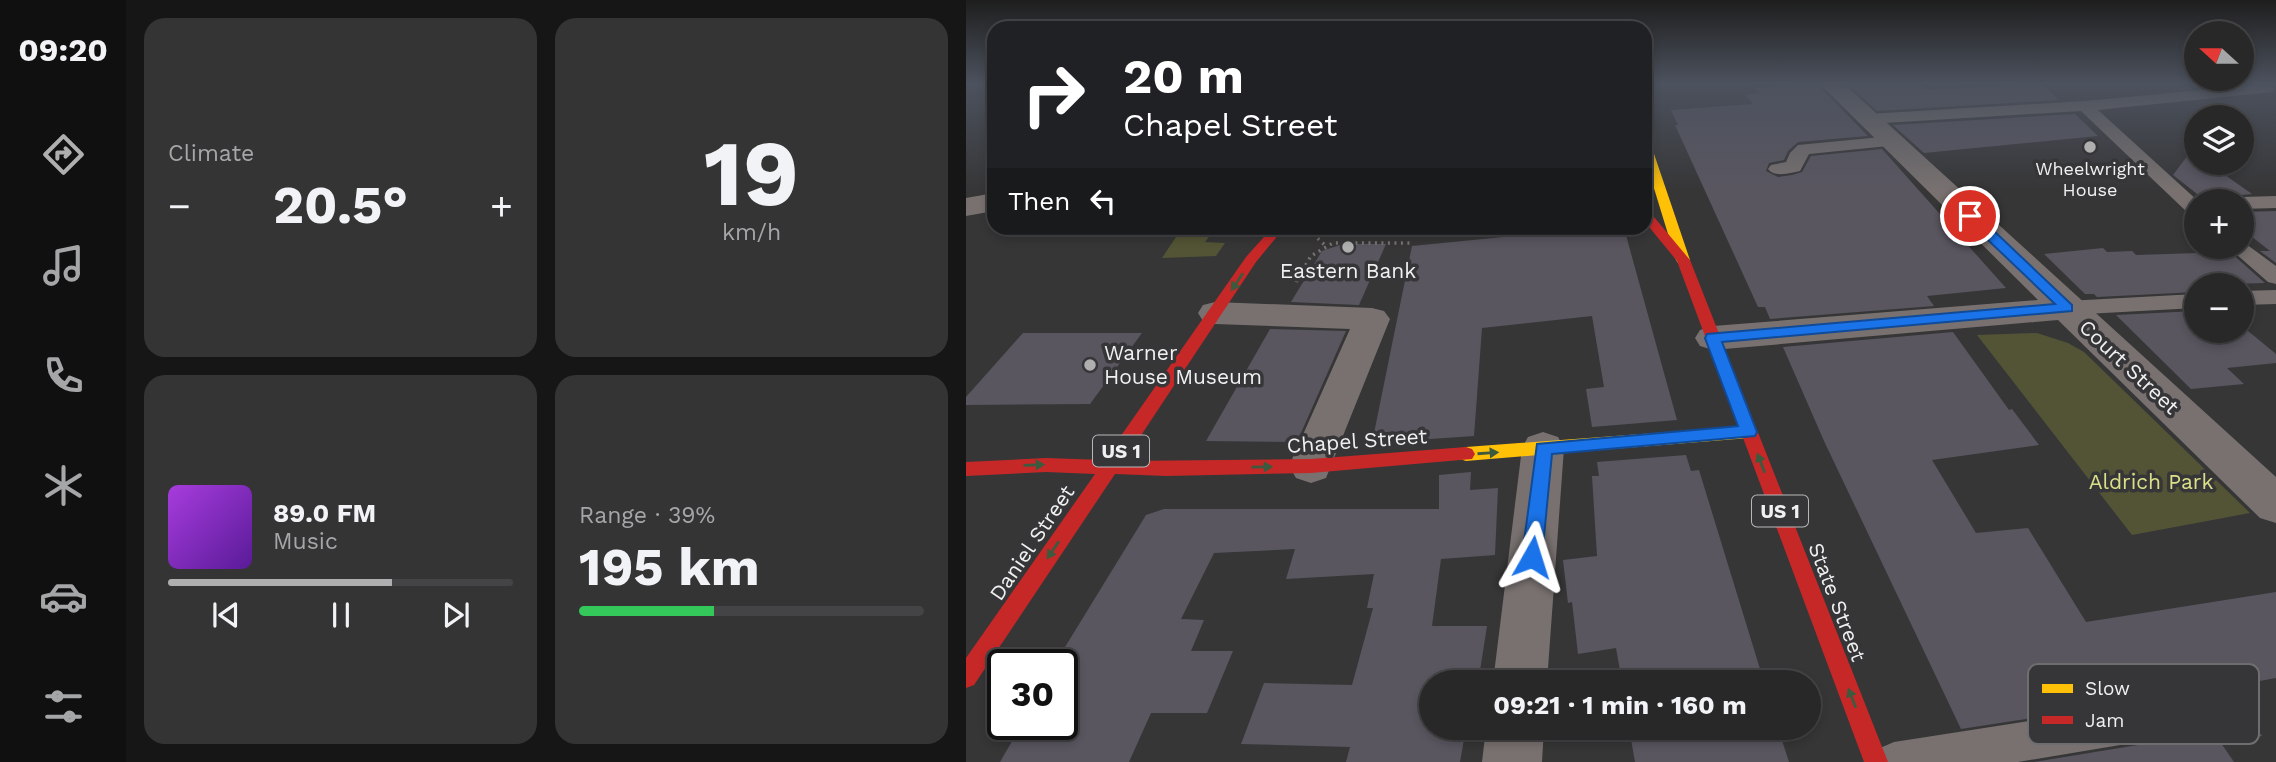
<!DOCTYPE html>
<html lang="en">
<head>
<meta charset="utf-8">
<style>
	:root { --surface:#282829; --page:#343435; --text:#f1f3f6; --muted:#a5a6a8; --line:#444446; --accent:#afafb0 }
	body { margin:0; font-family:"Work Sans",sans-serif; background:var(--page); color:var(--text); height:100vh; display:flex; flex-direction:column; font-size:26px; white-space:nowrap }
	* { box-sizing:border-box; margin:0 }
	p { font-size:23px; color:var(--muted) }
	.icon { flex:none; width:38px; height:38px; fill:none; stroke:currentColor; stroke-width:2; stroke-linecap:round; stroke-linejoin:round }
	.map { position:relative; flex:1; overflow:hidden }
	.panel { display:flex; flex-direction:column; gap:18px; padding:18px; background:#161617; width:840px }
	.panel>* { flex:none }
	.guide { position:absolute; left:21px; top:21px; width:665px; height:214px; border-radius:21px; box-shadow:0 4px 10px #0003,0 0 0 2px var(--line); background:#202124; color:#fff; overflow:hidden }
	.needle { width:46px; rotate:291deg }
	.buttons { position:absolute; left:1218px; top:21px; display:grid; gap:14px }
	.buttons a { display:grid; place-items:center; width:70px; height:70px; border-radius:50%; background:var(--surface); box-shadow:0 4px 10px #0003,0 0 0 2px var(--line); font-size:35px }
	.speed { position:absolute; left:21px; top:649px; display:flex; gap:14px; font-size:35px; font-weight:700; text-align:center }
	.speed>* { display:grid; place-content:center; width:91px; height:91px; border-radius:50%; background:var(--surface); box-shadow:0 4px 10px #0003,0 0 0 2px var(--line); line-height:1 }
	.speed .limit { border:4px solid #111; border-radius:10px; background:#fff; color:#111 }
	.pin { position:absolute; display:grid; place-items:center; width:60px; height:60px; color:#fff; margin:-30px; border:4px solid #fff; border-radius:50%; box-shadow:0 2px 7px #0007 }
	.me { position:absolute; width:77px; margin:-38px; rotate:6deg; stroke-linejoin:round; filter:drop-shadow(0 0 5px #0008) }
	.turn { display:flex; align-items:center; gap:24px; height:147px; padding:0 21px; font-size:32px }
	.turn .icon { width:91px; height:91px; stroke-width:2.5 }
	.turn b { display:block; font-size:49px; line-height:60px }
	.then { display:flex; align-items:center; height:66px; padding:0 21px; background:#0003; gap:14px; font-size:26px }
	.big { font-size:52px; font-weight:700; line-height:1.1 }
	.panel .widget { flex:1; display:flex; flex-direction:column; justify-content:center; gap:10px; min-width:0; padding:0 24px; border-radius:21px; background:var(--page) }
	.panel .dial { align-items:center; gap:0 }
	.dial b { font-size:91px; line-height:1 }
	.song { display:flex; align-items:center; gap:21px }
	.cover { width:84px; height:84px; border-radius:10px; background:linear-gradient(135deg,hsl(280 70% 55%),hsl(270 70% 35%)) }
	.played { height:7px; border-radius:4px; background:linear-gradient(90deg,var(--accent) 65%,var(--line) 65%) }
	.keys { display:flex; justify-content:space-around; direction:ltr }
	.heat { display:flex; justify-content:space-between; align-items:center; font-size:38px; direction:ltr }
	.charge { height:10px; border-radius:5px; background:linear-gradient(90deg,#34c759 39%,var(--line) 0) }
	.panel .tiles { flex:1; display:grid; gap:18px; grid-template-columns:repeat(2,1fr) }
	.trip { position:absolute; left:453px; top:670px; width:402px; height:70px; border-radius:35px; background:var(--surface); box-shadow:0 4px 10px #0003,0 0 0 2px var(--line); font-weight:700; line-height:70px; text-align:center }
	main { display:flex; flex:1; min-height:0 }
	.tab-bar { display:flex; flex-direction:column; width:126px; justify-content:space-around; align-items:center; background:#101010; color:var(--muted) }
	.tab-bar .icon { width:49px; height:49px }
	.tab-bar .active { color:var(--accent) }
	.tab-bar b { font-size:32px; color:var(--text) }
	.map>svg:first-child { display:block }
</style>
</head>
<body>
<main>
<nav class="tab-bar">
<b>09:20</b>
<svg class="icon active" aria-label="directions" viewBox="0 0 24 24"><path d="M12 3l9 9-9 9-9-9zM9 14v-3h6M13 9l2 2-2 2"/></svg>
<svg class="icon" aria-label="music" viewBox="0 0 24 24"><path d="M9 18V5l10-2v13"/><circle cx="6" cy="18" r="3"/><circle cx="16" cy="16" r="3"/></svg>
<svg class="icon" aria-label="phone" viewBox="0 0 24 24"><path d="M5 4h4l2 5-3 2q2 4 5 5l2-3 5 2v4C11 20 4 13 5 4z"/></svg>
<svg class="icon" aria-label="climate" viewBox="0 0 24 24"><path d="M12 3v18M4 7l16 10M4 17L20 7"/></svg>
<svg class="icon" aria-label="car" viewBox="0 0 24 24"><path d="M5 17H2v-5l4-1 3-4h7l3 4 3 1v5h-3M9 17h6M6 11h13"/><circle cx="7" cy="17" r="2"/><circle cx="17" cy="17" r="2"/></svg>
<svg class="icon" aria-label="filters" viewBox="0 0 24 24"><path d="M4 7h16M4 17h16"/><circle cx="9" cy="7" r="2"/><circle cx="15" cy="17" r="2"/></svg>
</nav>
<section class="panel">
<div class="tiles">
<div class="widget"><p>Climate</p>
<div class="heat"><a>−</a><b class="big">20.5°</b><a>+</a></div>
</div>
<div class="widget dial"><b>19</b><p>km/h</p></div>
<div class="widget">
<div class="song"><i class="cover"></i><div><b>89.0 FM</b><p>Music</p></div></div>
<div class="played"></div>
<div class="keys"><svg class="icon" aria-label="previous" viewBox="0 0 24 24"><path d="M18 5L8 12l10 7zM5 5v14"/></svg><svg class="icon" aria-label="pause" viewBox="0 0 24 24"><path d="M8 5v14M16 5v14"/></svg><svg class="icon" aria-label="next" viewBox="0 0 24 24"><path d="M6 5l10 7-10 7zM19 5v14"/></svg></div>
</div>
<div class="widget"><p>Range · 39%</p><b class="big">195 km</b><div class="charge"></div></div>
</div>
</section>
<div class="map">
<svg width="1310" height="762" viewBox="0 0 1310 762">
	<rect width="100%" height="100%" fill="#363637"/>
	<path fill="#535435" d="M216 228H250L239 242 259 243 250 256 196 258Z
		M1071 333 1102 343 1118 352 1284 513 1166 535 1011 335Z"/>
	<path fill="#595660" d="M841 83H850L902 136 832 142 822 151 818 160 803 163 800 171 812 177 826 175 836 172 845 156 916 149 1040 288 961 296 968 306 804 319 799 307H792L709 125H712L705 110 787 104 779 95 794 93 788 88Z
		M881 83H952L962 90 1075 83 1093 100 911 111Z
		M1109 114 1132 136 958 153 927 125Z
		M1225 151 1230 154V163H1242L1286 194 1275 195 1265 201H1240L1207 175Z
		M1310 211V263L1294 251H1304L1276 229V212Z
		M627 228H658L711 420 626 427 620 389 638 387 626 316 516 328 508 436 406 443 446 246Z
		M377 244H420L393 305 325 302 356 251Z
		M1137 248 1141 252 1166 251 1170 255 1264 252 1299 283 1230 285V292L1131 297 1128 294H1119L1078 254Z
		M1230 311V331H1276V326L1310 354V363L1261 368 1278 384 1225 389 1150 315Z
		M304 329 380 331 331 442 240 441Z
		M987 332 1043 410 1046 409 1073 445 966 460 1010 533 1062 528 1120 622 1310 592V678L1260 687 1296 736 1255 743 1268 762H1068L1184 743 1199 737 1205 722 1200 706 1185 700 995 729 858 441 817 347Z
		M57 333H176L124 404 0 405V397Z
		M720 455 725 471 733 470 798 682H656L650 648 612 654 606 602 602 603 597 560 631 556 626 476H633L631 462Z
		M505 472 504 490 532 488 529 555 475 559 466 626H521L513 677H508L507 682H466V728H500L494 762H380L384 747 275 744 298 683 386 685 407 608H401L408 574 320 579 329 549 248 553 215 619 238 620 225 651H267L241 713H185L163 762H34L56 724H96V665H88L180 515 198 509H473V475Z
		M663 728H812L823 762H669Z"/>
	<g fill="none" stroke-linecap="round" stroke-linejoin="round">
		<path stroke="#787372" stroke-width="3.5" stroke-dasharray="2 4.5" stroke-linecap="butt" d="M347 234 361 247
			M330 282 345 256 367 243H447"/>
		<path fill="#787170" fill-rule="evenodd" d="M1301 84 1309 89 1306 92 1132 110 1232 201 1230 216 1223 214 1115 111 902 124 894 119 902 114 1119 101Z
			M926 136 932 137 935 141 932 145 843 154 834 171C824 173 809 178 802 169L805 165 820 162 824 153 832 145Z
			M1310 196V208L1276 209V201H1267L1276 197Z
			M1276 241 1310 266V284L1302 282 1262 247H1276Z
			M1310 290V304L1276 305V291Z
			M1230 294V308L1101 315 1093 313 1089 308 1093 303 1101 301Z
			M1184 702 1198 707 1203 721 1198 735 1184 740 1052 762H908L914 748 928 742Z"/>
		<path fill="#787170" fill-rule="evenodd" d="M853 83H877L1310 477V523L1294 518 1092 320 747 350 734 346 729 338 734 330 747 326 1072 300Z
			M28 193V211L0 216V198Z
			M249 302 406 308 418 311 424 319 360 478 345 483 330 478 323 466 384 329 249 324 237 321 232 313 237 305Z
			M577 432 592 437 598 448 581 682H527L556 448 562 437Z
			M520 728H578L576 762H516Z"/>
		<path fill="#ffc107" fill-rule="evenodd" d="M679 139 684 142 724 260 722 263H712L710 260 679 159Z
			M783 426 789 428 791 432 789 436 783 438 500 461 494 459 491 454 494 449 500 447Z"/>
		<path fill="#c62828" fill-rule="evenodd" d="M679 210 683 211 724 260 922 762H898L711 261 679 222Z
			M306 228H318L290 262 158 461 345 459 500 447 506 449 509 454 506 459 345 473 200 476 149 474 8 685 0 688V658L129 474 80 472 0 476V462L80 458 138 460 280 257Z"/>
	</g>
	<defs><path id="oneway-solid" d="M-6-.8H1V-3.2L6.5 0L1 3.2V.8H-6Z" transform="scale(1.75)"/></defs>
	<g fill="#3d5a3f">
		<use href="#oneway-solid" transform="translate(271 282) rotate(124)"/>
		<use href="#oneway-solid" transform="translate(522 453) rotate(-4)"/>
		<use href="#oneway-solid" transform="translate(795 463) rotate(-111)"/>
		<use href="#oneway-solid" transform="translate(68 465) rotate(-2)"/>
		<use href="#oneway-solid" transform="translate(296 467) rotate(-1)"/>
		<use href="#oneway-solid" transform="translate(87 550) rotate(124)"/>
		<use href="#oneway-solid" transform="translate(886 698) rotate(-111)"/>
	</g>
	<linearGradient id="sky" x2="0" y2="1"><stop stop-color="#1e1e1e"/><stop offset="0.44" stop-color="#4c525e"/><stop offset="1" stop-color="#4c525e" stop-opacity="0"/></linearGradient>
	<rect width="1310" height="190" fill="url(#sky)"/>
	<path fill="#1a73e8" stroke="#114b97" stroke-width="2" d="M1004 212 1009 213 1106 305V311L756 342 791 432 789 436 586 454 576 557 573 563 566 566 559 563 556 557 571 444 772 426 739 338 741 334 1089 304 1000 219V213Z"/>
	<g fill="#afafb0" stroke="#363538" stroke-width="2.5">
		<circle cx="1124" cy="147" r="7"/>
		<circle cx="382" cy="247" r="7"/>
		<circle cx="124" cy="365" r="7"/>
	</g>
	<g text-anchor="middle" stroke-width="7" stroke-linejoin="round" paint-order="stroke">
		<g font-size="18" fill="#f0f0f1" stroke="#363538">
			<text x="1124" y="175">Wheelwright<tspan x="1124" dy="21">House</tspan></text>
		</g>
		<g fill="#363538" stroke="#b8b8ba" stroke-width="2">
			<rect x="127" y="435.5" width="56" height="31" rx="5"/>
			<rect x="786" y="495.5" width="56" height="31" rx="5"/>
		</g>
		<g font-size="19" font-weight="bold" fill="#f0f0f1">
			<text x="155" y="458">US 1</text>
			<text x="814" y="518">US 1</text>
		</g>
		<g font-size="21" fill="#f0f0f1" stroke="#363538">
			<text x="382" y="278">Eastern Bank</text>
			<text x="138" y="360" text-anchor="start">Warner<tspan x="138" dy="24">House Museum</tspan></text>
		</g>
		<g font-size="21" fill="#f0f0f1" stroke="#363538">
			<text transform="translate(1163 367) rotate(43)" y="7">Court Street</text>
			<text transform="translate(391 441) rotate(-4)" y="7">Chapel Street</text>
			<text transform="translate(66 543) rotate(-56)" y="7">Daniel Street</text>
			<text transform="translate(871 602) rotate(69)" y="7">State Street</text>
		</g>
		<g font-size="21" fill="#dbe087" stroke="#363538">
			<text x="1185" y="489">Aldrich Park</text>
		</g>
	</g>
	<rect x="1062" y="664" width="231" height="80" rx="10" fill="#363538" stroke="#6e6d70" stroke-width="2"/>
	<rect x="1076" y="684" width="31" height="9" fill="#ffc107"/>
	<rect x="1076" y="716" width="31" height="8" fill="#c62828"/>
	<g font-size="19" fill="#f0f0f1">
		<text x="1119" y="695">Slow</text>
		<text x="1119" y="727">Jam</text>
	</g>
</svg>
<div class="buttons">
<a><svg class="needle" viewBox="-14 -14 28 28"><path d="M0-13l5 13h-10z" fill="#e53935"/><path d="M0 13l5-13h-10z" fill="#a5a6a8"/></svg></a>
<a><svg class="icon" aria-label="layers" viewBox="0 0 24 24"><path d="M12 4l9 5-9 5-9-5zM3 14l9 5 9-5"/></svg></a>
<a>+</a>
<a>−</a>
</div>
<div class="speed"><div class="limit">30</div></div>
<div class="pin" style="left:1004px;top:216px;background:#d93025"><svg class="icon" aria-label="arrive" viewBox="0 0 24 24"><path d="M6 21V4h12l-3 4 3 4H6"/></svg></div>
<svg class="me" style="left:566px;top:557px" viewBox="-20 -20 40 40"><path d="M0-17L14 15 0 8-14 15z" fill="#1a73e8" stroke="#fff" stroke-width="4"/></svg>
<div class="trip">09:21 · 1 min · 160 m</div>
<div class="guide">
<div class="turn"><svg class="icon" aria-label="right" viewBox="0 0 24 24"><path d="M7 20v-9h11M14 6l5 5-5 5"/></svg><div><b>20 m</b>Chapel Street</div></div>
<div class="then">Then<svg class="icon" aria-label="left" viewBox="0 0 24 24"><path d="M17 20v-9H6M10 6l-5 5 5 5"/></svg></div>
</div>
</div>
</main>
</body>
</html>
